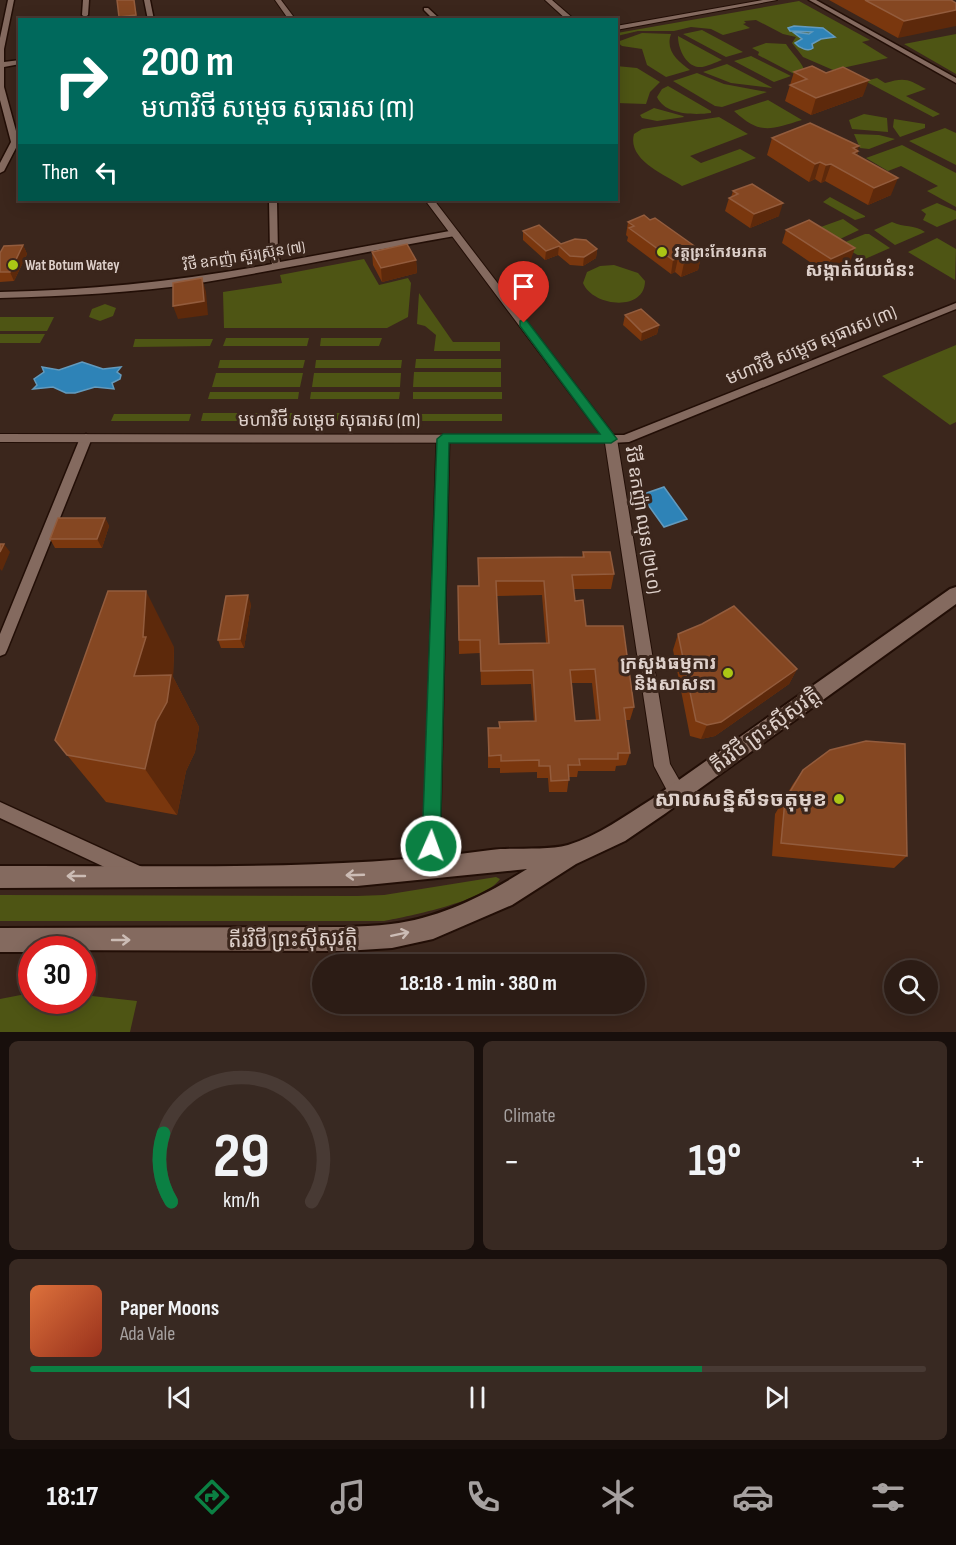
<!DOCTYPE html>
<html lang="en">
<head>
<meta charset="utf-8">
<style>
	:root { --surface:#2c1c15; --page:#382922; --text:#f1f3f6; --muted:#a6a1a0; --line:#483a34; --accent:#0b8043 }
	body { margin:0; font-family:"Sofia Sans Condensed","Noto Sans Khmer",sans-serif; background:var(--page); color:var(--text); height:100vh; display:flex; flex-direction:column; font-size:22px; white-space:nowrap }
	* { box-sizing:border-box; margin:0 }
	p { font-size:20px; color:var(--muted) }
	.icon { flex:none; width:33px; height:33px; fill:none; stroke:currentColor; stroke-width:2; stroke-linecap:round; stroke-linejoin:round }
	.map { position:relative; height:1032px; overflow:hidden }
	.panel { display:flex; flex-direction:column; gap:9px; padding:9px; background:#180f0c; flex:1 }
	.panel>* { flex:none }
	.hud { position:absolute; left:18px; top:18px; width:600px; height:183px; border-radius:0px; box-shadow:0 3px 15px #0003,0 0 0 2px var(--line); background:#00695c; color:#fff; overflow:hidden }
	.buttons { position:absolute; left:884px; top:960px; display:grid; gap:12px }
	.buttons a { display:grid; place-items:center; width:54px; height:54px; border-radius:50%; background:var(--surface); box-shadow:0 3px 15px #0003,0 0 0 2px var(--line); font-size:30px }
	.speed { position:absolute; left:18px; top:936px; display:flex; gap:12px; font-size:30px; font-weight:700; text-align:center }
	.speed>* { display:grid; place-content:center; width:78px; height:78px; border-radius:50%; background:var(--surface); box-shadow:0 3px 15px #0003,0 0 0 2px var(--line); line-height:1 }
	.speed .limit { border:9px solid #d22; background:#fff; color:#111 }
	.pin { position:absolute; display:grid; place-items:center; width:51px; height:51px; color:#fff; margin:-62px -26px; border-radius:50% 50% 50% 0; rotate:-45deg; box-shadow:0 0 6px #0007 }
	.pin .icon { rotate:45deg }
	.me { position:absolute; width:66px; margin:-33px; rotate:2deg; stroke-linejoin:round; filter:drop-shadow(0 0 4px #0008) }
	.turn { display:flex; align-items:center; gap:21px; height:126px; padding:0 24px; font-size:27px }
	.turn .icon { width:78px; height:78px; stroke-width:2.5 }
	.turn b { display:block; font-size:42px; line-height:51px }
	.then { display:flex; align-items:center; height:57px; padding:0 24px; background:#0003; gap:12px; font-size:22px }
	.big { font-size:45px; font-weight:700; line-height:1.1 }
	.panel .widget { flex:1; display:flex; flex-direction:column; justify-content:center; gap:9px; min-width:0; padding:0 21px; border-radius:9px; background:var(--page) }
	.panel .dial { align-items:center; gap:0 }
	.dial svg { height:156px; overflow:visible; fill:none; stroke:var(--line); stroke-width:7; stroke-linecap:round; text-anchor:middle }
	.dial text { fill:var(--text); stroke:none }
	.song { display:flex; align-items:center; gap:18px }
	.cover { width:72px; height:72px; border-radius:9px; background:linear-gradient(135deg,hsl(20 70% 55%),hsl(10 70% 35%)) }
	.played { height:6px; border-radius:3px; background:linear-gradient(90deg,var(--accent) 75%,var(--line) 75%) }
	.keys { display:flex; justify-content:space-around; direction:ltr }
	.heat { display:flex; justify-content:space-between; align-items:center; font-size:33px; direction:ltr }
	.panel .tiles { flex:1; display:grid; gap:9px; grid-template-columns:1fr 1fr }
	.widget:last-child { grid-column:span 2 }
	.trip { position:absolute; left:312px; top:954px; width:333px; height:60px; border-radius:30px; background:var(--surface); box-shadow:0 3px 15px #0003,0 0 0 2px var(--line); font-weight:700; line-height:60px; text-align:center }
	.menu { display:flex; height:96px; justify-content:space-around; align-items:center; background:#120b08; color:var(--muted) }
	.menu .icon { width:42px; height:42px }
	.menu .current { color:var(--accent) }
	.menu b { font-size:27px; color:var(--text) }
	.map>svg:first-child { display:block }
</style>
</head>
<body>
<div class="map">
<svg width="956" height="1032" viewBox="0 0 956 1032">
	<rect width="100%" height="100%" fill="#3b261c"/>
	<path fill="#4e5514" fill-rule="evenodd" d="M799 1 870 40 862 42 888 58 833 70 803 57 792 43 796 37 783 34 756 20 744 21 746 23 743 24 750 28 723 35 711 29 691 27 674 31H638L617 36V33ZM794 26 823 28 828 38C807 40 814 47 794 33L809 34 812 32 801 31Z
		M702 30 743 52 726 57 683 34Z
		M642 33 671 34C665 51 678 61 690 70L666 77 647 65 642 49 622 46 617 42Z
		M956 34V74L904 44Z
		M678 36 722 60C716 62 705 68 698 67 685 65 678 48 678 36Z
		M766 43 786 44C793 55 802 61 806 74L800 77 758 55 759 52 752 48Z
		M751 56 791 76 774 82 734 61Z
		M727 64 771 87 772 88 731 83 703 72Z
		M616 66 637 68 660 82 650 92 646 104 617 103Z
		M697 73 724 84 767 92 722 107 715 106 673 81Z
		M877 78 885 83C905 77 908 79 926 89L906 96 940 114 933 117 865 81Z
		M668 86 711 111V113C694 115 665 115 657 97L662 89Z
		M768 100 802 120C771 129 761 136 734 111Z
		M654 108 683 116 684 117 657 121 642 118 640 115Z
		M864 114 887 118 888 132 852 129 849 120Z
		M719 117 748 134 690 156 701 163 740 149 756 158 682 186C664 174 627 160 634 134L642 129Z
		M894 119 925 124V128L900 137 893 127Z
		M945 128 956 133V165L909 141Z
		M854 134 879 135 895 139 869 149 860 148Z
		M902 145 956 173V207L927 191 938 186 901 166 888 171 866 158Z
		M830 197 865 216V217L855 220 823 202Z
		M937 203 956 211V219L937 227 923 220 926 214 921 210Z
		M843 219 859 230 838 240 818 228Z
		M892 222C904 228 914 224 925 232L895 245 874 230Z
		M865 234H869L890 248 865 259 843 247V243Z
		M937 238 956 249 955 280 908 252Z
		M364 259 379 285 408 278 411 283 408 317 387 328H224L223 292 282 283 280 275Z
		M614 265 638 273 645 281C645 312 593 307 583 283L587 272 600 266Z
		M419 293 453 342H500V351H434L436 335 425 326 417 324Z
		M105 304 116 308 113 316 100 321 89 317 92 309Z
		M0 317H54L47 331H0Z
		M0 334H45L40 343H0Z
		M226 338H309L307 346H223Z
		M321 338H382L379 346H320Z
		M135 339H213L210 346 133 347Z
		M956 345V422L950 425 882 376Z
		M416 359H501V368H415Z
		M220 360H305L303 368H218Z
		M316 360H402L401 368H315Z
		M414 372H501V387H413Z
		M216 373H303L300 387H212Z
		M314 373H401L400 387H312Z
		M210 392H299L298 399H208Z
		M311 392H400L399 399H310Z
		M413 392H502V399H413Z
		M203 413H294L292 421H201Z
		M308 413H399L398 421H307Z
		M114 414H191L189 421H111Z
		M412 414H502V421H411Z
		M496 877 500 879C485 901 410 916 384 921H0V895L357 896 384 895Z
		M31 993 32 1000H82L83 995 137 1001 130 1032H0V999Z"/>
	<path fill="#2e83b7" stroke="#639abd" stroke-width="1.5" d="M794 26 823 28 835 37 821 39 812 44 813 48C808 52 799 48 795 43L802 39 793 32 809 34 812 32 790 31 788 28Z
		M82 362 103 369 121 367 117 372 121 375 120 379 112 383 114 389 95 387 75 393H66L53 387 33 389 37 385 34 379 44 372 42 367 59 370Z
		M664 487 687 519 664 527 641 495Z"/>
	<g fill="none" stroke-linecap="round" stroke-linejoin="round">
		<g stroke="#220e06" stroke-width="3">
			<path id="minor" d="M8 0H14L4 49V62L20 60V64L4 67V87L19 142 4 171 0 173V163L11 142 0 100V38Z
				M83 0H89L88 15 85 17 82 15Z
				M144 0H150L154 20H148Z
				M809 0H816L956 78V83Z
				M424 8H428L441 20H434L424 10Z
				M269 200H277L278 254 280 262 455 230 459 233 455 236C369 251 285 269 200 283 134 293 67 296 0 298V292C93 290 180 281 272 264L270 254Z
				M956 303V309L629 442 611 443 605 439 611 435H624Z
				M86 434 92 438 7 650 5 654 0 656V634L80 438Z
				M443 435 449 439 439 869 437 875 431 877 425 875 423 869 437 439Z
				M0 802 142 867 144 873 142 879 136 881 130 879 0 818Z"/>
		</g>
		<g stroke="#220e06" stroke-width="2">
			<path id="tertiary" d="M275 0H281L296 20H289Z
				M545 0H552L575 20H567Z
				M763 0H777L616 30V26Z
				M425 200H434L617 439 670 764 686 792 683 798 677 800 671 798 654 766 605 443 0 442V434L601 435Z"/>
		</g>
		<g stroke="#220e06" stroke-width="4">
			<path id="secondary" d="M956 587V604L666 813 625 841 576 864 512 905 433 939 392 948 345 951 32 950V952H0V928L345 927C360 926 376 926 391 924 440 918 486 895 527 869L357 886 0 888V866C164 865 329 872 491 850 514 847 547 851 568 845 598 836 626 815 652 799L950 589Z"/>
		</g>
		<use href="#minor" fill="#846a5f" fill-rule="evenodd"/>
		<use href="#tertiary" fill="#846a5f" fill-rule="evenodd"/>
		<use href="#secondary" fill="#846a5f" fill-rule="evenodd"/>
	</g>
	<path fill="#7a370e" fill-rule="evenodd" d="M829 0H951L898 38Z
		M794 72 863 96 811 115 785 101Z
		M772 138 857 150 858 151 857 156 891 195 868 205 825 181 821 183 815 179 809 182 767 155Z
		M733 191 779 216 750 228 725 211 729 198 731 197Z
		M628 222 700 250 699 255 701 256 698 270 681 277 675 272 671 274 627 241 628 237 626 235Z
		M786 230 850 262 826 273 782 243Z
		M523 231 561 244 597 249 596 258 583 266 570 265 558 255 545 260 523 240Z
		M23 245 27 254 14 281 0 282V253Z
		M372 252 416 260 417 273 382 282 373 265Z
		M625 315 659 325 657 334 641 341 623 325Z
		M105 518 109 526 102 548H55L50 539Z
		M583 552 614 574 611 589H573L575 601 586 626 634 707 630 720H626L630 753 626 765 616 766 615 771H578L577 777H569L567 792H549L548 778H537V772L500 773V768H488V728H499V722H534L531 684 481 685 480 653 459 654 458 586H479L582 557ZM542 595 546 643 499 644 497 596ZM572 683H592L596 720 575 721Z
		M251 604 244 648H221L218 640Z
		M678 634 797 669 789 684 715 736 701 739 690 736 673 650Z
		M174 647 173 677 199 727 195 752 186 771 177 815 106 802 67 755Z
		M803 770 907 856 894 868 772 856 775 814 793 784Z"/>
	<path fill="#5d290b" d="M134 0 138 20H119V17Z
		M956 10V26L898 38 904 21Z
		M869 80 863 96 811 115 816 98Z
		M859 146 857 152 858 151 852 168 853 148Z
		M820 162 815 179 809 182 815 164Z
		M831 164 825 181 821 183 826 165Z
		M898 178 891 195 868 205 874 188Z
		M783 203 779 216 750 228 754 214Z
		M23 245 27 254 14 281 10 272Z
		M559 246 558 255 545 260 546 251Z
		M855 248 850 262 826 273 831 259Z
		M597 249 596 258 583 266 584 257Z
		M700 250 699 257 701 256 698 270 681 277 684 263 695 252Z
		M678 258 675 272 671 274 673 260Z
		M416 260 417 273 382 282 381 268Z
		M202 278 206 292 208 315 178 319 173 306Z
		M659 325 657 334 641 341 642 332Z
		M105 518 109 526 102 548 97 539Z
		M4 544 10 552 2 571 0 569V552Z
		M146 591 174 647 173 677 199 727 195 752 186 771 177 815 145 769 134 676 143 637Z
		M248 595 251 604 244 648 240 639Z
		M797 669 789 684 715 736 701 739 707 725Z"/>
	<path fill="#854722" stroke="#935c3d" stroke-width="1.5" fill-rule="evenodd" d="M117 0H134L136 15 119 17Z
		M865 0H951L956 3V10L904 21Z
		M812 66 826 73 843 67 869 80 816 98 790 85 807 79 794 72Z
		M810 123 859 146 853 148 858 151 853 153 898 178 874 188 831 164 826 165 820 162 815 164 772 138Z
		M752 184 783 203 754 214 729 198 738 194 733 191Z
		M644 215 650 220 655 218 700 250 695 252 701 256 684 263 678 258 673 260 629 228 634 226 628 222Z
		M809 220 855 248 831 259 786 230Z
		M539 225 561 244 575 239 586 240 597 249 584 257 570 256 559 246 546 251 523 231Z
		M407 244 416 260 381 268 372 252Z
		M23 245 10 272H0V253L4 246Z
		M202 278 204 301 173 306V283Z
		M641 309 659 325 642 332 625 315Z
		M58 518H105L97 539H50Z
		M0 544H4L0 552Z
		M583 552H610L614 574 572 575 575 601 583 600 586 626H623L634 707 624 708 630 753H618V759H579L580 765H568L569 780 551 781 550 766H539V760L501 761V755L489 756 488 728H500L499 722 536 721 533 670 481 671 480 640H459L458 586H479L478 558 584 557ZM496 581H544L549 643 499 644ZM595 669 600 720 575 721 570 670Z
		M108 591H146L143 637H146L134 676 171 675 167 702 156 722 145 769 67 755 55 740Z
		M248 595 240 639 218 640 226 596Z
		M734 606 797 669 721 722 707 725 696 721 678 634 702 624Z
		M866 741 905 744 907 856 781 843 785 800 803 770 830 750Z"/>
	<defs><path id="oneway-shaft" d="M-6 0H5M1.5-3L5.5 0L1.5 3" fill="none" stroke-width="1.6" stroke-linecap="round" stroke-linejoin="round" transform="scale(1.5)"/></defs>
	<g stroke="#ccbcb5">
		<use href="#oneway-shaft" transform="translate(355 875) rotate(178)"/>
		<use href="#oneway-shaft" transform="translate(76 876) rotate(180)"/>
		<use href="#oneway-shaft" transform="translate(400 934) rotate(-12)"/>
		<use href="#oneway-shaft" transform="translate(121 940)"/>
	</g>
	<path fill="#0b8043" stroke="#07532c" stroke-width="1.5" d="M524 320 527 321 617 439 611 443H449L440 846 438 852 431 855 425 852 422 846 437 439 443 434H600L520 326V321Z"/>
	<g fill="#abc615" stroke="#3b261c" stroke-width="2">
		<circle cx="662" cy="252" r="6"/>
		<circle cx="13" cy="265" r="6"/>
		<circle cx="728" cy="673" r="6"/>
		<circle cx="839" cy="799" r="6"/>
	</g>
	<g text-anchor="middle" stroke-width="6" stroke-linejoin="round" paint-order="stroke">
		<g font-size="15" font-weight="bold" fill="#ded0ca" stroke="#3b261c" text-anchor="start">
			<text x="674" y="257">វត្តព្រះកែវមរកត</text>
			<text x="25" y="270">Wat Botum Watey</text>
		</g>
		<g font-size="15" fill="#ded0ca" stroke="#3b261c">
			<text transform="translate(244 256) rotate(-9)" y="5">វិថី ឧកញ៉ា ស៊ួរស៊្រុន (៧)</text>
		</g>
		<g font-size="18" font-weight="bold" fill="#ded0ca" stroke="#3b261c">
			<text x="860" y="276">សង្កាត់ជ័យជំនះ</text>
		</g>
		<g font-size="18" fill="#ded0ca" stroke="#3b261c">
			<text transform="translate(811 345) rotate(-22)" y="6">មហាវិថី សម្តេច សុធារស (៣)</text>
			<text x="329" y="426">មហាវិថី សម្តេច សុធារស (៣)</text>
			<text transform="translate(643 520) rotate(81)" y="6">វិថី ឧកញ៉ា ឈុន (២៤០)</text>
		</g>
		<g font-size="18" font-weight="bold" fill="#ded0ca" stroke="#3b261c" text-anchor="end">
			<text x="716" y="669">ក្រសួងធម្មការ<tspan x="716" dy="21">និងសាសនា</tspan></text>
		</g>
		<g font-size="21" fill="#ded0ca" stroke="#3b261c">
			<text transform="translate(765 730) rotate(-36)" y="7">តីរវិថី ព្រះស៊ីសុវត្តិ</text>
			<text transform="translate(293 939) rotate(-1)" y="7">តីរវិថី ព្រះស៊ីសុវត្តិ</text>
		</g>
		<g font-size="21" font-weight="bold" fill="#ded0ca" stroke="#3b261c" text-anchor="end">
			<text x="827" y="806">សាលសន្និសីទចតុមុខ</text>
		</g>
	</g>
</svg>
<div class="buttons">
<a><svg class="icon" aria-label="search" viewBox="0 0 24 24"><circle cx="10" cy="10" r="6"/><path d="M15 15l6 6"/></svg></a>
</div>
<div class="speed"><div class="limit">30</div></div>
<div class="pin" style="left:524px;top:323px;background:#d93025"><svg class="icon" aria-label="arrive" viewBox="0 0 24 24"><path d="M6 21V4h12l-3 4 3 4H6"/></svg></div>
<svg class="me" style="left:431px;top:846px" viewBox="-20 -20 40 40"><circle r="17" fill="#0b8043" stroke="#fff" stroke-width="3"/><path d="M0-11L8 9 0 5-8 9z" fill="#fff"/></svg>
<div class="trip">18:18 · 1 min · 380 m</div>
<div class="hud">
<div class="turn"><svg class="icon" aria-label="right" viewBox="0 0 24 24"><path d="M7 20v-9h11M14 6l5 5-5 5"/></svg><div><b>200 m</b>មហាវិថី សម្តេច សុធារស (៣)</div></div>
<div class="then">Then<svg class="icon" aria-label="left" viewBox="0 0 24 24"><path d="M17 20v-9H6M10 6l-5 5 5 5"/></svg></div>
</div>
</div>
<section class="panel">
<div class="tiles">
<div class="widget dial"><svg viewBox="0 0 100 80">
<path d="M14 69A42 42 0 1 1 86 69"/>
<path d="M14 69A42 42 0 0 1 10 34" stroke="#0b8043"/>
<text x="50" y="56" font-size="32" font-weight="700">29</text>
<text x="50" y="72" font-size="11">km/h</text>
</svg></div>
<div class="widget"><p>Climate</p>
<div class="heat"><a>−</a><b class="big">19°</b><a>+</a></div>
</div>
<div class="widget">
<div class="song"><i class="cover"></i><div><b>Paper Moons</b><p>Ada Vale</p></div></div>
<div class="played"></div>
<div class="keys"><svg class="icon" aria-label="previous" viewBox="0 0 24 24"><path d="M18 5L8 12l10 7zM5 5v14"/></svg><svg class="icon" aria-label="pause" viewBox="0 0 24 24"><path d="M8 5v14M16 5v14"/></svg><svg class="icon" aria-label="next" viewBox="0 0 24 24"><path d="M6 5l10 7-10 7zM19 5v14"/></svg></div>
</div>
</div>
</section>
<nav class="menu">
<b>18:17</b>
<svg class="icon current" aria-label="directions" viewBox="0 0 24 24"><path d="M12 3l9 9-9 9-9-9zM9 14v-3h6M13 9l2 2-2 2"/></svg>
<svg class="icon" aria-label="music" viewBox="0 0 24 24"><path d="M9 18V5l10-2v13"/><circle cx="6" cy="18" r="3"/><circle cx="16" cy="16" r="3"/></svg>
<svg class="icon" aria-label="phone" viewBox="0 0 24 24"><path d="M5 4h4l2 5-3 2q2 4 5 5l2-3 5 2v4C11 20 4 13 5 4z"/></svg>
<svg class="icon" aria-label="climate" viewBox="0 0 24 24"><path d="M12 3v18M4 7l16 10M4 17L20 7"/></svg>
<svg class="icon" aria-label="car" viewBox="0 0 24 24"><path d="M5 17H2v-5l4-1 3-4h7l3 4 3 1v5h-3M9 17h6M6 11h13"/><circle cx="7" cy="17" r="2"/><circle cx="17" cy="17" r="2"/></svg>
<svg class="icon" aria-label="filters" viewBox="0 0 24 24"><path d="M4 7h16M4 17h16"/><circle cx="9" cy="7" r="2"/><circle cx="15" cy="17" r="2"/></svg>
</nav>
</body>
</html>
